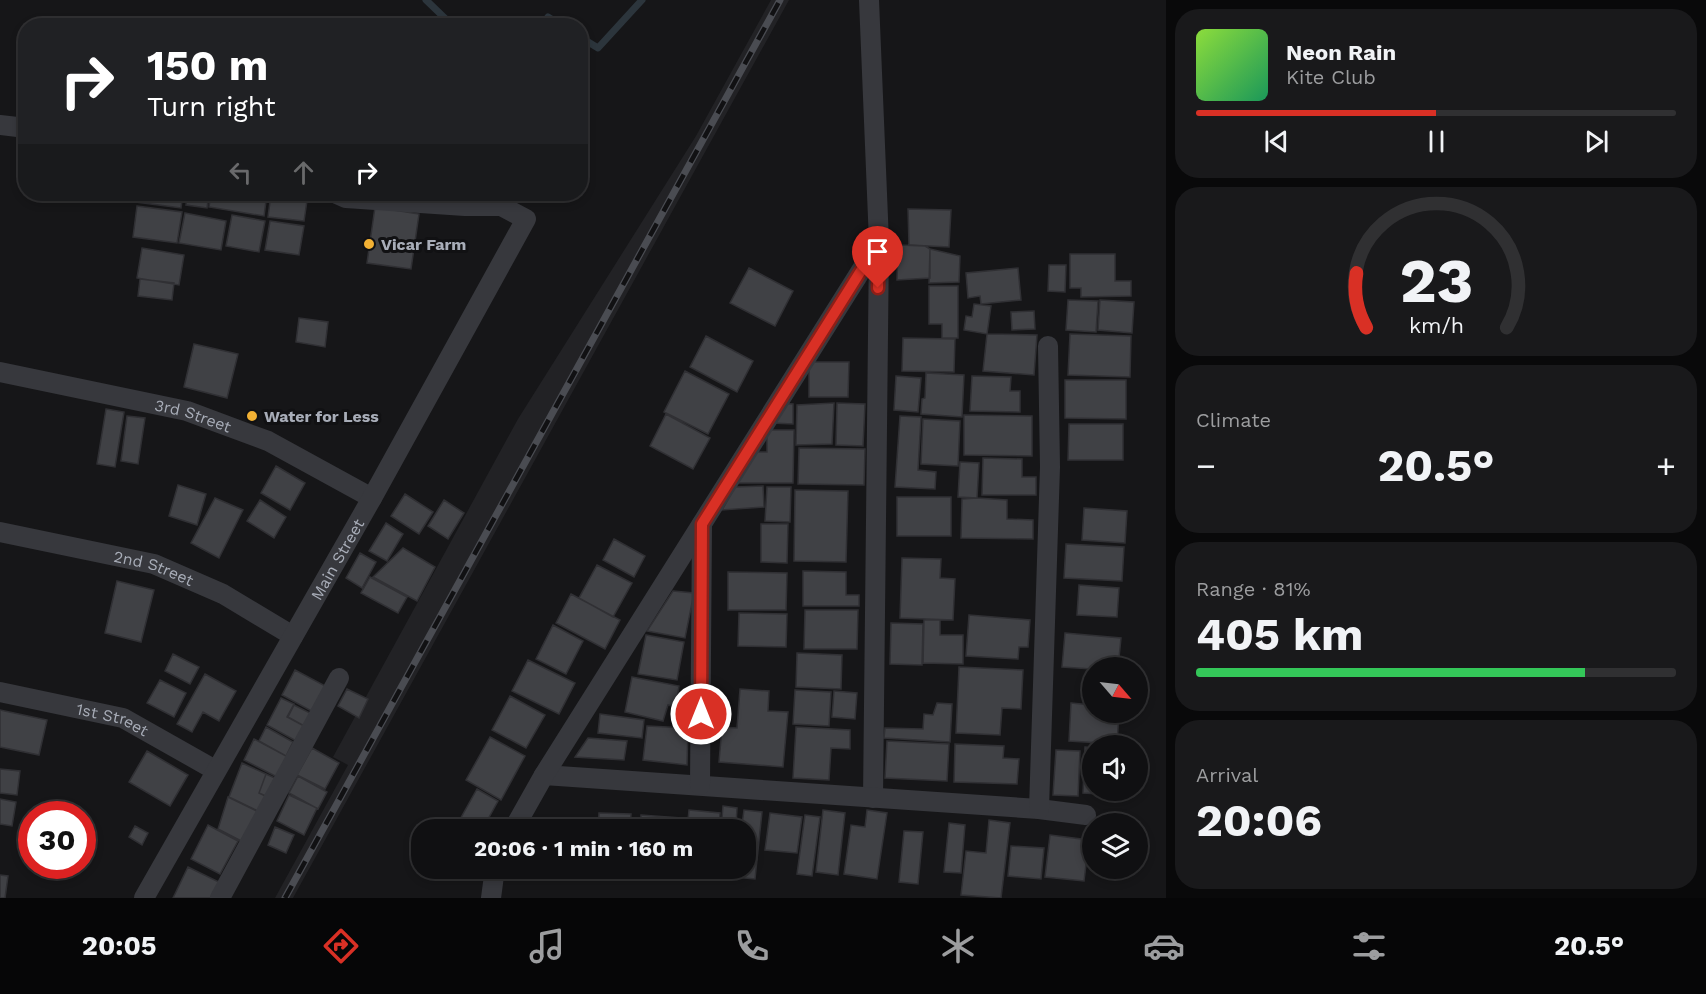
<!DOCTYPE html>
<html lang="en">
<head>
<meta charset="utf-8">
<style>
	:root { --surface:#101012; --page:#19191b; --text:#f1f3f6; --muted:#9c9d9f; --line:#303032; --accent:#d93025 }
	body { margin:0; font-family:"Work Sans",sans-serif; background:var(--page); color:var(--text); height:100vh; display:flex; flex-direction:column; font-size:22px; white-space:nowrap }
	* { box-sizing:border-box; margin:0 }
	p { font-size:20px; color:var(--muted) }
	.icon { flex:none; width:33px; height:33px; fill:none; stroke:currentColor; stroke-width:2; stroke-linecap:round; stroke-linejoin:round }
	.map { position:relative; flex:1; overflow:hidden }
	.side { display:flex; flex-direction:column; gap:9px; padding:9px; background:#09090a; width:540px }
	.side>* { flex:none }
	.hud { position:absolute; left:18px; top:18px; width:570px; height:183px; border-radius:24px; box-shadow:0 3px 9px #0003,0 0 0 2px var(--line); background:#202124; color:#fff; overflow:hidden }
	.needle { width:39px; rotate:118deg }
	.buttons { position:absolute; left:1082px; top:657px; display:grid; gap:12px }
	.buttons a { display:grid; place-items:center; width:66px; height:66px; border-radius:50%; background:var(--surface); box-shadow:0 3px 9px #0003,0 0 0 2px var(--line); font-size:30px }
	.speed { position:absolute; left:18px; top:801px; display:flex; gap:12px; font-size:30px; font-weight:700; text-align:center }
	.speed>* { display:grid; place-content:center; width:78px; height:78px; border-radius:50%; background:var(--surface); box-shadow:0 3px 9px #0003,0 0 0 2px var(--line); line-height:1 }
	.speed .limit { border:9px solid #d22; background:#fff; color:#111 }
	.pin { position:absolute; display:grid; place-items:center; width:51px; height:51px; color:#fff; margin:-62px -26px; border-radius:50% 50% 50% 0; rotate:-45deg; box-shadow:0 0 6px #0007 }
	.pin .icon { rotate:45deg }
	.me { position:absolute; width:66px; margin:-33px; rotate:0deg; stroke-linejoin:round; filter:drop-shadow(0 0 4px #0008) }
	.turn { display:flex; align-items:center; gap:21px; height:126px; padding:0 30px; font-size:27px }
	.turn .icon { width:78px; height:78px; stroke-width:2.5 }
	.turn b { display:block; font-size:42px; line-height:51px }
	.lanes { display:flex; align-items:center; height:57px; padding:0 30px; background:#0003; justify-content:center; gap:30px; direction:ltr }
	.lanes .off { opacity:.35 }
	.big { font-size:45px; font-weight:700; line-height:1.1 }
	.side .widget { flex:1; display:flex; flex-direction:column; justify-content:center; gap:9px; min-width:0; padding:0 21px; border-radius:24px; background:var(--page) }
	.side .dial { align-items:center; gap:0 }
	.dial svg { height:156px; overflow:visible; fill:none; stroke:var(--line); stroke-width:7; stroke-linecap:round; text-anchor:middle }
	.dial text { fill:var(--text); stroke:none }
	.song { display:flex; align-items:center; gap:18px }
	.cover { width:72px; height:72px; border-radius:9px; background:linear-gradient(135deg,hsl(90 70% 55%),hsl(150 70% 35%)) }
	.played { height:6px; border-radius:3px; background:linear-gradient(90deg,var(--accent) 50%,var(--line) 50%) }
	.keys { display:flex; justify-content:space-around; direction:ltr }
	.heat { display:flex; justify-content:space-between; align-items:center; font-size:33px; direction:ltr }
	.charge { height:9px; border-radius:4px; background:linear-gradient(90deg,#34c759 81%,var(--line) 0) }
	.trip { position:absolute; left:411px; top:819px; width:345px; height:60px; border-radius:24px; background:var(--surface); box-shadow:0 3px 9px #0003,0 0 0 2px var(--line); font-weight:700; line-height:60px; text-align:center }
	.menu { display:flex; height:96px; justify-content:space-around; align-items:center; background:#060607; color:var(--muted) }
	.menu .icon { width:42px; height:42px }
	.menu .on { color:var(--accent) }
	.menu b { font-size:27px; color:var(--text) }
	main { display:flex; flex:1; min-height:0 }
	.map>svg:first-child { display:block }
</style>
</head>
<body>
<main>
<div class="map">
<svg width="1166" height="898" viewBox="0 0 1166 898">
	<rect width="100%" height="100%" fill="#161618"/>
	<path fill="#222225" d="M771 0H789L293 898H275L348 765 333 757 518 419 696 136Z"/>
	<g fill="none" stroke-linecap="round" stroke-linejoin="round">
		<path stroke="#2c353c" stroke-width="7" d="M426 0 453 26
			M542 26 548 17 562 26
			M580 37 598 48 642 0"/>
	</g>
	<path fill="#404145" stroke="#303034" stroke-width="1.5" d="M137 194H183L181 208 136 202Z
		M187 194H209L207 208 186 205Z
		M211 194H267L264 216 209 207Z
		M271 194H308L304 221 268 217Z
		M137 206 182 212 177 243 133 237Z
		M375 207 419 214 411 269 367 263Z
		M908 209 951 210 949 247 909 245Z
		M185 213 226 221 221 250 179 243Z
		M232 215 265 221 259 252 226 246Z
		M270 221 304 226 299 255 265 250Z
		M898 245 925 246 930 249V278L897 280Z
		M142 248 184 255 179 285 137 278Z
		M930 249 960 256 959 282 929 283Z
		M1070 254H1115V281H1131V296L1081 297V288H1070Z
		M1049 265H1066L1065 292 1048 291Z
		M749 268 793 291 775 326 730 303Z
		M1018 268 1021 300 981 304 980 296 968 298 966 273Z
		M140 279 174 283 172 300 138 296Z
		M929 286H958V338H942V324H929Z
		M1068 300 1098 301 1096 332 1066 330Z
		M1100 300 1134 302 1132 333 1098 330Z
		M974 304 991 306 987 334 964 330 966 316 972 317Z
		M1034 311 1035 329 1012 330 1011 312Z
		M299 318 328 322 325 347 296 342Z
		M987 334 1037 335 1034 375 983 371Z
		M1070 334 1131 336 1130 377 1068 375Z
		M706 336 753 361 737 392 690 367Z
		M903 338 955 339 954 372 902 371Z
		M194 344 238 354 227 398 184 387Z
		M809 362H849L848 397H809Z
		M685 371 729 394 708 434 664 412Z
		M926 373 964 375 962 417 921 414 922 399 925 398Z
		M896 376 921 378 918 412 894 410Z
		M972 376 1011 377 1010 391H1020V412L970 411Z
		M1065 380H1126V419L1065 418Z
		M775 403 793 404V424L772 423Z
		M834 403 832 444 796 445 797 405Z
		M837 403 865 404 863 446 836 445Z
		M106 409 124 412 115 467 97 464Z
		M666 414 710 438 693 469 650 446Z
		M964 415 1032 416V456L964 455Z
		M127 416 145 418 138 464 121 461Z
		M900 416 921 417 918 470 936 472 935 489 895 487Z
		M923 419 960 421 958 466 921 464Z
		M1069 424H1123V460H1068Z
		M767 430H794L793 483H734L753 452H767Z
		M799 448 865 449 864 485 798 484Z
		M983 458 1022 459V477H1036V495H982Z
		M960 462 979 463 977 498 958 497Z
		M276 466 305 483 290 510 261 493Z
		M178 485 206 494 197 525 169 516Z
		M763 486 764 507 722 510 735 487Z
		M767 487H791L790 522 765 521Z
		M795 490 848 491 846 562 794 561Z
		M405 494 433 512 419 534 391 516Z
		M897 497H951V536H897Z
		M215 498 243 510 219 558 191 543Z
		M977 498 1007 500V519L1033 520V539L961 538 962 499Z
		M260 500 286 517 274 538 247 521Z
		M444 500 464 513 448 539 428 526Z
		M1084 508 1127 511 1125 543 1082 540Z
		M386 523 403 534 387 561 369 551Z
		M761 524H788L787 563 761 562Z
		M614 539 645 556 634 577 603 560Z
		M1066 544 1124 547 1122 581 1064 578Z
		M403 548 435 567 417 601 373 577Z
		M360 553 376 562 362 588 346 578Z
		M902 558 941 559 940 578 955 579 953 620 900 618Z
		M597 565 632 583 613 617 579 598Z
		M803 571 846 572V595H859V606H803Z
		M728 572 787 573 786 610H728Z
		M370 577 407 597 398 613 361 593Z
		M117 581 154 590 141 642 105 633Z
		M1079 585 1119 588 1117 617 1077 615Z
		M673 591 694 593 685 638 647 631Z
		M571 594 620 620 605 649 556 623Z
		M805 610H858L857 649H804Z
		M739 613 787 614 786 647 738 646Z
		M969 615 1030 620 1028 647H1019L1018 659 966 656Z
		M924 620H940V635H963V664L923 663Z
		M891 623 923 624 922 665 890 664Z
		M553 625 583 641 566 674 536 659Z
		M1065 633 1121 638 1118 668H1092V669L1062 667Z
		M646 635 684 642 677 680 638 674Z
		M797 653 842 655 841 689 796 687Z
		M173 654 199 667 190 684 165 671Z
		M528 660 575 683 559 714 512 691Z
		M959 667 1023 670 1021 709 1002 708 1000 735 956 733Z
		M295 670 329 688 315 713 282 695Z
		M205 674 236 691 219 721 203 712 192 732 177 724Z
		M632 677 679 686 676 707 668 705 663 721 625 712Z
		M160 680 186 693 174 717 147 703Z
		M347 689 368 699 359 718 338 706Z
		M740 689 769 691 768 711 788 712 783 767 719 762 722 727 737 728Z
		M795 690 831 692 829 726 793 724Z
		M834 691 857 693 855 719 832 717Z
		M510 696 545 715 526 748 492 730Z
		M281 698 294 704 287 717 306 727 298 742 267 725Z
		M937 703 952 704 950 742 884 738 885 728 923 729 924 714 933 715Z
		M1071 703 1092 705V712H1119L1117 744 1069 741Z
		M294 705 312 714 306 727 288 717Z
		M0 710 47 720 39 755 0 747Z
		M600 714 644 720 642 738 598 733Z
		M647 726 688 728 687 765 643 760Z
		M266 727 293 742 286 756 259 741Z
		M796 727 850 730V749L831 748 829 780 793 778Z
		M490 737 525 756 501 800 466 780Z
		M588 738 627 741 624 760 575 757Z
		M254 739 288 757 277 777 244 760Z
		M887 741 949 744 947 781 885 778Z
		M955 744 1004 746 1003 758 1019 759 1017 784 954 782Z
		M1085 747 1092 748V790H1100L1099 794 1083 793Z
		M312 748 339 763 325 789 297 775Z
		M1056 750 1080 751 1078 796 1053 795Z
		M147 751 188 775 170 806 129 782Z
		M242 763 266 774 259 793 270 798 262 813 229 797Z
		M0 769 20 771 17 795 0 793Z
		M266 774 277 779 268 797 259 793Z
		M298 776 327 792 318 809 289 793Z
		M477 789 498 801 482 830H469L458 823Z
		M289 795 317 808 304 835 277 821Z
		M228 797 263 814 247 844 218 829Z
		M0 799 16 802 12 826 0 824Z
		M723 806 737 808 736 825H742L744 810 762 812 755 879 723 876 724 868H746V830H721Z
		M689 810 720 813 719 830H687Z
		M823 810 845 813 838 875 816 872Z
		M867 810 887 813 877 879 844 874 851 825 865 827Z
		M599 813 631 814 630 830H598Z
		M770 813 802 817 797 853 765 850Z
		M641 815 681 818 680 830H641Z
		M805 815 820 817 812 876 797 874Z
		M438 818 458 830H431Z
		M989 820 1010 823 1001 898 961 895 966 851 986 853Z
		M949 823 965 825 961 873 944 872Z
		M208 825 238 841 220 874 191 859Z
		M135 826 148 833 142 845 129 837Z
		M275 827 294 835 286 853 268 845Z
		M904 831 923 832 918 884 899 882Z
		M1050 835 1089 840 1084 881 1045 877Z
		M1011 846 1044 848 1041 879 1008 876Z
		M188 867 225 885 218 898H173Z
		M0 875 8 876 5 898H0Z"/>
	<g fill="none" stroke-linecap="round" stroke-linejoin="round">
		<g stroke="#37383d" stroke-width="20">
			<path d="M869 0 879 242 873 798"/>
			<path d="M0 125 26 128"/>
			<path id="s1" d="M0 372 187 411 268 441 372 498"/>
			<path id="s2" d="M0 532 154 564 223 594 293 636"/>
			<path id="s3" d="M0 692 123 718 215 770"/>
			<path d="M544 775 1039 809 1086 815"/>
			<path d="M700 785 702 524"/>
			<path d="M1039 809 1050 467 1048 346"/>
			<path d="M513 830 544 775 879 242"/>
			<path id="s4" d="M144 898 372 498 526 219 501 206H465L346 198 337 194"/>
			<path d="M220 898 339 678"/>
			<path d="M491 898 495 868"/>
		</g>
		<g stroke="#4a4c52" stroke-width="7">
			<path id="rail" d="M285 898 780 0"/>
		</g>
		<use href="#rail" stroke="#111113" stroke-width="4.5" stroke-dasharray="14" stroke-linecap="butt"/>
	</g>
	<g fill="none" stroke-linecap="round" stroke-linejoin="round">
		<g stroke="#8d1f18" stroke-width="15">
			<path id="route" d="M701 714 702 524 879 242 878 288"/>
		</g>
		<use href="#route" stroke="#d93025" stroke-width="10"/>
	</g>
	<g fill="#f2b134" stroke="#111113" stroke-width="2">
		<circle cx="369" cy="244" r="6"/>
		<circle cx="252" cy="416" r="6"/>
	</g>
	<g text-anchor="middle" stroke-width="6" stroke-linejoin="round" paint-order="stroke">
		<g font-size="16" font-weight="bold" fill="#a8adb8" stroke="#111113" text-anchor="start">
			<text x="381" y="250">Vicar Farm</text>
			<text x="264" y="422">Water for Less</text>
		</g>
		<g font-size="16" fill="#a8adb8" stroke="#111113">
			<text dy="6" stroke="none"><textPath href="#s1" startOffset="198">3rd Street</textPath></text>
			<text dy="6" stroke="none"><textPath href="#s4" startOffset="390">Main Street</textPath></text>
			<text dy="6" stroke="none"><textPath href="#s2" startOffset="158">2nd Street</textPath></text>
			<text dy="6" stroke="none"><textPath href="#s3" startOffset="116">1st Street</textPath></text>
		</g>
	</g>
</svg>
<div class="buttons">
<a><svg class="needle" viewBox="-14 -14 28 28"><path d="M0-13l5 13h-10z" fill="#e53935"/><path d="M0 13l5-13h-10z" fill="#9c9d9f"/></svg></a>
<a><svg class="icon" aria-label="sound" viewBox="0 0 24 24"><path d="M4 9h4l5-4v14l-5-4H4zM17 9q2 3 0 6"/></svg></a>
<a><svg class="icon" aria-label="layers" viewBox="0 0 24 24"><path d="M12 4l9 5-9 5-9-5zM3 14l9 5 9-5"/></svg></a>
</div>
<div class="speed"><div class="limit">30</div></div>
<div class="pin" style="left:878px;top:288px;background:#d93025"><svg class="icon" aria-label="arrive" viewBox="0 0 24 24"><path d="M6 21V4h12l-3 4 3 4H6"/></svg></div>
<svg class="me" style="left:701px;top:714px" viewBox="-20 -20 40 40"><circle r="17" fill="#d93025" stroke="#fff" stroke-width="3"/><path d="M0-11L8 9 0 5-8 9z" fill="#fff"/></svg>
<div class="trip">20:06 · 1 min · 160 m</div>
<div class="hud">
<div class="turn"><svg class="icon" aria-label="right" viewBox="0 0 24 24"><path d="M7 20v-9h11M14 6l5 5-5 5"/></svg><div><b>150 m</b>Turn right</div></div>
<div class="lanes"><svg class="icon off" aria-label="left" viewBox="0 0 24 24"><path d="M17 20v-9H6M10 6l-5 5 5 5"/></svg><svg class="icon off" aria-label="ahead" viewBox="0 0 24 24"><path d="M12 20V5M6 11l6-6 6 6"/></svg><svg class="icon" aria-label="right" viewBox="0 0 24 24"><path d="M7 20v-9h11M14 6l5 5-5 5"/></svg></div>
</div>
</div>
<section class="side">
<div class="widget">
<div class="song"><i class="cover"></i><div><b>Neon Rain</b><p>Kite Club</p></div></div>
<div class="played"></div>
<div class="keys"><svg class="icon" aria-label="previous" viewBox="0 0 24 24"><path d="M18 5L8 12l10 7zM5 5v14"/></svg><svg class="icon" aria-label="pause" viewBox="0 0 24 24"><path d="M8 5v14M16 5v14"/></svg><svg class="icon" aria-label="next" viewBox="0 0 24 24"><path d="M6 5l10 7-10 7zM19 5v14"/></svg></div>
</div>
<div class="widget dial"><svg viewBox="0 0 100 80">
<path d="M14 69A42 42 0 1 1 86 69"/>
<path d="M14 69A42 42 0 0 1 9 41" stroke="#d93025"/>
<text x="50" y="56" font-size="32" font-weight="700">23</text>
<text x="50" y="72" font-size="11">km/h</text>
</svg></div>
<div class="widget"><p>Climate</p>
<div class="heat"><a>−</a><b class="big">20.5°</b><a>+</a></div>
</div>
<div class="widget"><p>Range · 81%</p><b class="big">405 km</b><div class="charge"></div></div>
<div class="widget"><p>Arrival</p><b class="big">20:06</b></div>
</section>
</main>
<nav class="menu">
<b>20:05</b>
<svg class="icon on" aria-label="directions" viewBox="0 0 24 24"><path d="M12 3l9 9-9 9-9-9zM9 14v-3h6M13 9l2 2-2 2"/></svg>
<svg class="icon" aria-label="music" viewBox="0 0 24 24"><path d="M9 18V5l10-2v13"/><circle cx="6" cy="18" r="3"/><circle cx="16" cy="16" r="3"/></svg>
<svg class="icon" aria-label="phone" viewBox="0 0 24 24"><path d="M5 4h4l2 5-3 2q2 4 5 5l2-3 5 2v4C11 20 4 13 5 4z"/></svg>
<svg class="icon" aria-label="climate" viewBox="0 0 24 24"><path d="M12 3v18M4 7l16 10M4 17L20 7"/></svg>
<svg class="icon" aria-label="car" viewBox="0 0 24 24"><path d="M5 17H2v-5l4-1 3-4h7l3 4 3 1v5h-3M9 17h6M6 11h13"/><circle cx="7" cy="17" r="2"/><circle cx="17" cy="17" r="2"/></svg>
<svg class="icon" aria-label="filters" viewBox="0 0 24 24"><path d="M4 7h16M4 17h16"/><circle cx="9" cy="7" r="2"/><circle cx="15" cy="17" r="2"/></svg>
<b>20.5°</b>
</nav>
</body>
</html>
